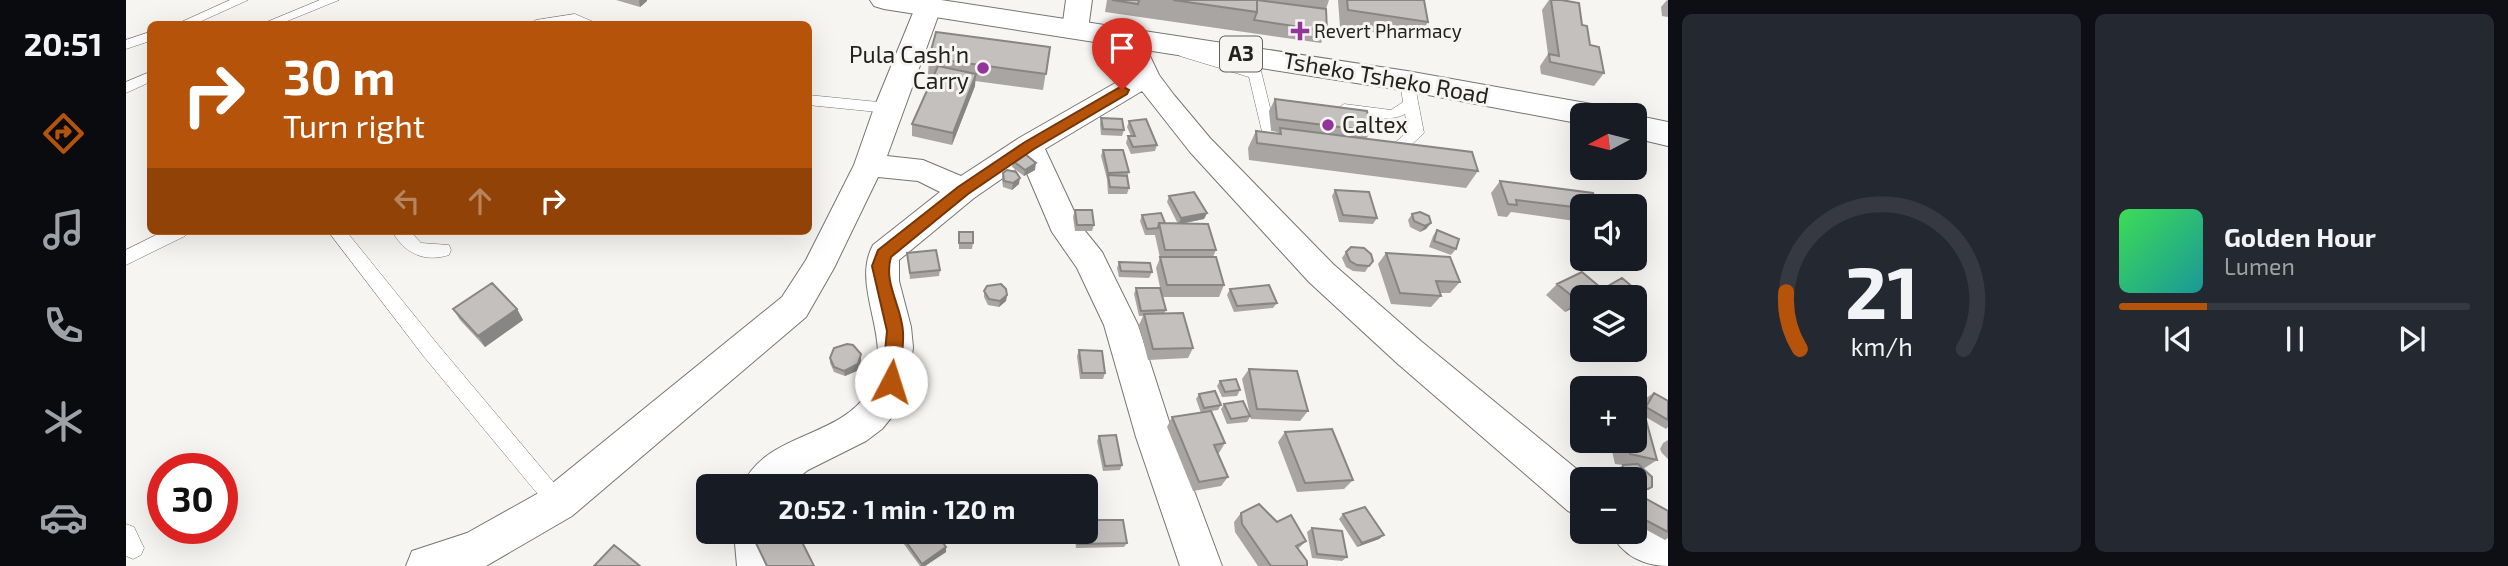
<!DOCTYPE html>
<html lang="en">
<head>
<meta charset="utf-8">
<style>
	:root { --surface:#171b24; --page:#242831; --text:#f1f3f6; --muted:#9ea1a6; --line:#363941; --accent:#b45309 }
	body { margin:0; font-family:"Exo 2",sans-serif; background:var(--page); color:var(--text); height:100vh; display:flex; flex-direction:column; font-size:26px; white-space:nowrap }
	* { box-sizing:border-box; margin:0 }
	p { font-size:23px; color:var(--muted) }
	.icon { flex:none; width:38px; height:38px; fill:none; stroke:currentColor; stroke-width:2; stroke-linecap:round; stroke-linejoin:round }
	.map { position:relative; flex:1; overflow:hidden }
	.sheet { display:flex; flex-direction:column; gap:14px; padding:14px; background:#0d0f14; width:840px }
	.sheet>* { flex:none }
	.hud { position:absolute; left:21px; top:21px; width:665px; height:214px; border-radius:10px; box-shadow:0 7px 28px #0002; background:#b45309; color:#fff; overflow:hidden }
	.needle { width:46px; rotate:263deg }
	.tools { position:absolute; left:1444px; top:103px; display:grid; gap:14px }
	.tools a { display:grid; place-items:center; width:77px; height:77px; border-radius:10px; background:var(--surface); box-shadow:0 7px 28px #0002; font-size:35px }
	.speed { position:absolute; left:21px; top:453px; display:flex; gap:14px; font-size:35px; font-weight:700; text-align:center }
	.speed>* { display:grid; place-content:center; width:91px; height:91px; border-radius:50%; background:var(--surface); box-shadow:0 7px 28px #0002; line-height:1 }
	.speed .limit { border:10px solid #d22; background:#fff; color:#111 }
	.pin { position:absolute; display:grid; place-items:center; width:60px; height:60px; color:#fff; margin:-72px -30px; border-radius:50% 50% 50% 0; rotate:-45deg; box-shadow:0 0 7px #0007 }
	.pin .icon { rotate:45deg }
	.me { position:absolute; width:77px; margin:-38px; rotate:5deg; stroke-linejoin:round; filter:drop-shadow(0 0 5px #0008) }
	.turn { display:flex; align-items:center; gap:24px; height:147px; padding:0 21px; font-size:32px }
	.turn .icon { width:91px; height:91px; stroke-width:2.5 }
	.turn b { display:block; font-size:49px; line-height:60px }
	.lanes { display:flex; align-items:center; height:66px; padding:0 21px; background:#0003; justify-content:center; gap:35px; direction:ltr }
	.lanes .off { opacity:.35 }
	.sheet .widget { flex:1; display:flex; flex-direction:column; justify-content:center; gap:10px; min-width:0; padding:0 24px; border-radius:10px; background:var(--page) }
	.sheet .dial { align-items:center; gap:0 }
	.dial svg { height:182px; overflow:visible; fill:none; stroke:var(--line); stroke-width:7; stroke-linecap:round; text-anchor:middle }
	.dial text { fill:var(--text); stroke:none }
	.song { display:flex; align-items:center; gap:21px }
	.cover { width:84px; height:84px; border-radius:10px; background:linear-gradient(135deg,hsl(130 70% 55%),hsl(180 70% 35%)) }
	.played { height:7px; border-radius:4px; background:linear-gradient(90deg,var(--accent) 25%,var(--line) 25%) }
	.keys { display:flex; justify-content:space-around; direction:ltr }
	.sheet .tiles { flex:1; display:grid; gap:14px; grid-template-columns:repeat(2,1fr) }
	.trip { position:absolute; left:570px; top:474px; width:402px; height:70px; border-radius:10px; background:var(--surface); box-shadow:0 7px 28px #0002; font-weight:700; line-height:70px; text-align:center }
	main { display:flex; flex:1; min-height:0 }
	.dock { display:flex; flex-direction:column; width:126px; justify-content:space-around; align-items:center; background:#090b0e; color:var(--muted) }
	.dock .icon { width:49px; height:49px }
	.dock .current { color:var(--accent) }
	.dock b { font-size:32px; color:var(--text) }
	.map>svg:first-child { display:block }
</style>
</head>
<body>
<main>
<nav class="dock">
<b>20:51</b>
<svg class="icon current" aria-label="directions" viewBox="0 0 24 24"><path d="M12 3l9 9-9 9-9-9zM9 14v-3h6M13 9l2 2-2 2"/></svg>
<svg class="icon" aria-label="music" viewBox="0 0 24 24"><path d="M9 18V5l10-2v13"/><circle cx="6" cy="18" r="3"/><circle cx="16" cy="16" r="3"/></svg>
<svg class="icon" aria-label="phone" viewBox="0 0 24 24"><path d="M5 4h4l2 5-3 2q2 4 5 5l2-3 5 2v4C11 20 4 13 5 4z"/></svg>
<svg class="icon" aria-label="climate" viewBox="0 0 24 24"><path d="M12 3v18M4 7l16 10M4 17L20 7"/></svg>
<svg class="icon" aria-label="car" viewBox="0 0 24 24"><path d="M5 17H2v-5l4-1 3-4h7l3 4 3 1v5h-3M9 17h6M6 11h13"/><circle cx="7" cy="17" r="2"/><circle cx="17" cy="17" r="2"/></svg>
</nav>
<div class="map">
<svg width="1542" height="566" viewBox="0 0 1542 566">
	<rect width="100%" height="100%" fill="#f6f5f1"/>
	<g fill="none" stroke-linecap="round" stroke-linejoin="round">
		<g stroke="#757571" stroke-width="1">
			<path id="lane" d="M104 0H122L69 24H51Z
				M194 0H213L154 24H136Z
				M449 14 472 24H403L410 20Z
				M24 32V41L0 49V40Z
				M1059 49 1135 71 1150 132 1168 135 1171 139 1168 143 1138 140 1123 77 1054 56 1052 53Z
				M24 72V82L0 93V82Z
				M1281 76 1288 81 1298 133 1271 158H1260L1252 153 1255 149 1263 148 1282 131 1279 114C1268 122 1220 119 1211 109L1218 104 1265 110 1277 102 1274 81Z
				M682 95 762 103 769 108 762 113 682 105Z
				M38 231H61L59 236 0 265V250Z
				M202 231H220L313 346 439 496 442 503 439 510 432 513 425 510 299 358Z
				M266 231H284L295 243 323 245 325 250 323 255C298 263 278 253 266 231Z
				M0 524 8 527 18 548 15 555 7 559 0 556Z"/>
		</g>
		<g stroke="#757571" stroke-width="2">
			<path id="street" d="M802 0 811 3 815 8 761 156 797 160 835 176 893 138 1005 74 990 37 994 31 1003 29 1012 31 1033 75 1048 95 1084 138 1207 264 1296 342 1464 480H1456V517L1442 511 1272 364 1183 282 1064 152 1016 91 919 149 955 226 976 252 1012 325 1048 437 1096 566H1054L1010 437 978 325 951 268 926 232 897 164 848 198 773 260V281L785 327 787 347 783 381 769 413 756 429 740 441 682 470 661 486H616C640 432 713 439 742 392 772 344 723 289 747 245L814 192 792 181 752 177 708 268 680 317 446 516 360 566H280L286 551 341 533 418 490 656 297 680 260 728 165 748 108 789 8 793 3Z
				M940 0H966L962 29 958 35 949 37 940 35 936 29Z
				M1508 514 1542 531V566C1518 566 1495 555 1485 532H1508Z
				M608 532H648L653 566H611Z"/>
		</g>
		<g stroke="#757571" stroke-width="2">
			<path id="highway" d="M744 0H815L1281 71 1471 105 1483 108 1487 116H1456V124L1281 91 758 9 748 6Z
				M1508 115 1542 122V146L1508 138V116H1505Z"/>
		</g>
		<use href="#lane" fill="#fff" fill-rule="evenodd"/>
		<use href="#street" fill="#fff" fill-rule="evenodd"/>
		<use href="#highway" fill="#fff" fill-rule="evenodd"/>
	</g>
	<path fill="#a8a5a3" d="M490 0H521V1L514 7Z
		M981 0H1203L1200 9 1201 31 1195 43 979 12Z
		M1212 0H1298L1302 22 1292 39 1214 27Z
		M1423 0H1435L1456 25 1464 45 1478 73 1468 86 1415 74 1414 66 1422 54 1416 10Z
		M1541 0 1542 1V17L1536 16 1535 7Z
		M924 47 917 90 849 81V86L826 145 786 136V124L808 75H802L803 58Z
		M1149 99 1245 131 1240 139 1352 171 1340 188 1123 160 1122 148 1130 131 1151 134 1152 132 1145 131 1143 111Z
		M975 118 998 130 996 136 975 135 974 124Z
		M1003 121 1031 145 1029 151 1005 154 1000 143 1002 136H1005L1001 127Z
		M977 150 1003 172 1001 177 1003 188 1001 194H982L981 179 975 156Z
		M887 161 909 170 898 176 886 167Z
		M877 173 893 184 886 190 877 187 876 179Z
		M1374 181 1456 206V222L1385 212 1381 217 1372 216 1365 193Z
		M1209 190 1251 218 1247 224 1213 222 1206 196Z
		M1043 196 1081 213 1078 219 1054 224 1090 250 1087 257 1098 285 1093 297H1036L1030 268 1034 258 1029 235H1019L1014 221 1016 215 1039 223 1052 224 1041 202Z
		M949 210 968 225 966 231H949L947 217Z
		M1286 214 1305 223 1300 229 1294 232 1284 227 1282 220Z
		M1311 230 1330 249 1325 255 1303 247 1307 236Z
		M833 232 847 243 846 249H833Z
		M1220 252 1243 266 1239 272 1227 271 1220 267 1216 258Z
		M781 253 814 270 813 276 784 279Z
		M1260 253 1334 282 1324 293H1314L1315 296 1305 307 1265 304 1252 264Z
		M993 262 1026 272 1023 278 993 277 991 268Z
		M1431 284 1477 289 1508 298H1456V310L1451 306 1439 312 1420 295Z
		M1010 288 1040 310 1038 314 1067 348 1062 358 1022 360 1013 325 1017 316H1013L1008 294Z
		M1104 289 1151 303 1147 308 1108 312 1101 295Z
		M858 291 881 295 880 301 873 307 862 305 858 297Z
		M327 309H391L397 320 359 347 334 320Z
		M953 350 979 373 977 379H954L951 356Z
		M704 358 735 360 733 370 719 376 708 372 704 363Z
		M1123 369 1182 411 1174 421 1125 419 1124 417 1121 422 1101 424 1095 409 1098 404 1124 415 1116 379Z
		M1094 381 1114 390 1111 396 1096 397 1091 386Z
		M1456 390V441H1508L1516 406 1520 398 1528 393 1542 401V427L1540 429 1518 416 1531 460 1517 469 1526 487 1514 494 1510 493 1542 511V538L1539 540 1508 523V480H1489L1488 478 1489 470 1497 465 1489 464 1486 451 1453 444 1444 400Z
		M1073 394 1095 405 1092 410 1085 411 1099 443 1093 453H1091L1102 477 1095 486 1067 491 1041 427 1046 417 1075 413 1070 399Z
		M1159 432 1227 480 1218 489 1171 492 1152 442Z
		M973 436 996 465 994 470 977 471 971 441Z
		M1542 440V459L1536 453 1534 449 1537 443Z
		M1115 513 1151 522 1180 541 1172 549 1181 566H1132L1109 532 1108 522Z
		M1217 514 1258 535 1253 539 1231 547 1213 519Z
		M1186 528 1221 557 1216 561 1186 558 1181 532Z
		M772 532 820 552 799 566H794L772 536Z
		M948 532H961L1001 543 998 547 950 548Z"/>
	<path fill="#888684" d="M514 0H521V1L514 7 513 1Z
		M850 74 849 86 826 145 827 133Z
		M910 163 909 170 898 176 899 170Z
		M894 178 893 184 886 190 887 183Z
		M1081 213 1078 219 1053 224 1055 218Z
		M1305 223 1300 229 1294 232 1299 226Z
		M881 295 880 301 873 307 874 301Z
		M1456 298V301L1451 306 1439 312 1451 300Z
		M391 309 397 320 359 347 352 336Z
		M735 354V360L733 370 719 376 718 371Z
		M1258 535 1253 539 1231 547 1236 543Z
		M820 547V552L799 566H796V564Z"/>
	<path fill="#c3c0bd" stroke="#888684" stroke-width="2" d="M986 0H1013L1012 4Z
		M1047 0H1131V12Z
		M1131 0 1200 9 1201 31 1128 20 1131 12Z
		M1221 0H1298L1302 22 1222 10Z
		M1425 0H1435L1453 3 1456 25 1461 26 1464 45 1473 47 1478 73 1424 62 1423 54 1433 56Z
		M810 32 924 47 920 74 803 58Z
		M812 66 850 74 827 133 786 124Z
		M1149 99 1241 111 1245 131 1151 119Z
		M975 118 996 119 998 130 977 129Z
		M1020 119 1031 145 1007 147 1002 136H1009L1003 121Z
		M1154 128 1346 152 1352 171 1131 143 1130 131 1155 134Z
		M977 150H997L1003 172 982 173Z
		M899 154 910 163 899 170 887 161Z
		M881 170 890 172 894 178 887 183 878 181 877 173Z
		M982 175 1001 176 1003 188 984 187Z
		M1374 181 1467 193 1472 206H1456V208L1390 200 1391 205 1382 204Z
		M1209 190 1243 192 1251 218 1217 215Z
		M1068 192 1081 213 1055 218 1043 196Z
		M949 210H966L968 225H951Z
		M1294 212 1303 216 1305 223 1299 226 1288 221 1286 214Z
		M1035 213 1039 223H1033L1032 228 1021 229 1016 215Z
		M1033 223 1082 224 1090 250H1039Z
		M1311 230 1333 239 1330 249 1308 241Z
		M833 232H847V243H833Z
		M1225 247 1238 248 1245 254 1247 261 1243 266 1231 265 1224 261 1220 252Z
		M810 250 814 270 784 273 781 253Z
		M1260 253 1324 257 1334 282 1310 281 1315 296 1274 293Z
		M1034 257H1090L1098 285H1041Z
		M993 262 1024 263 1026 272 995 271Z
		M1456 272 1487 298H1466L1463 295 1451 300 1431 284Z
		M1496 278 1515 294 1508 298H1487L1477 289Z
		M366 283 391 309 352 336 327 309Z
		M875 284 880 289 881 295 874 301 863 299 858 291 861 286Z
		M1143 285 1151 303 1111 306 1104 289Z
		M1010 288H1034L1040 310 1015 311Z
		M1057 313 1067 348 1027 349 1018 314Z
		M721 344 727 345 735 354 732 364 718 371 708 367 704 358 708 348Z
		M953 350 976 351 979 373H956Z
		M1123 369 1171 371 1182 411 1131 409Z
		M1110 379 1114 390 1099 392 1094 381Z
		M1089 391 1095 405 1078 408 1073 394Z
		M1528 393 1542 401V420L1520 407Z
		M1117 401 1124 416 1105 419 1098 404Z
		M1508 401 1515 402 1531 460 1504 454 1501 442 1497 441H1508Z
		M1085 411 1099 443 1088 445 1102 477 1073 482 1046 417Z
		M1206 429 1227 480 1179 483 1159 432Z
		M990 435 996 465 979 466 973 436Z
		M1512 464 1526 477V487L1522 489 1510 488 1508 486V480H1502L1496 473 1497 465Z
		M1508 492 1542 511V532L1508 514Z
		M1133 504 1151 522 1165 515 1180 541 1170 546 1181 561V566H1145L1116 524 1115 513Z
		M1239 507 1258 535 1236 543 1217 514Z
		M961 520H997L1001 543 952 544 950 532H961Z
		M1186 528 1216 531 1221 557 1191 554Z
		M637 532H671L688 566H641L627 537Z
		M773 532H809L820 547 796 564Z
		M488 545 514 566H468Z"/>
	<path fill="#b45309" stroke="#753606" stroke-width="2" d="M996 86 1003 90 1001 94 908 149 842 194 765 257C757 283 776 307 777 332 778 348 774 366 773 382L771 387 765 389 758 387 756 382 761 331 746 266 752 250 832 187 899 142Z"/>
	<g fill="#93339b" stroke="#f6f5f1" stroke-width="2.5">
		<path d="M1170.5 20.5h7v7h7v7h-7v7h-7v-7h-7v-7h7z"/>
		<circle cx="857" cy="68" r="7"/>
		<circle cx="1202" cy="125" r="7"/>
	</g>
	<g text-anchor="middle" stroke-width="6" stroke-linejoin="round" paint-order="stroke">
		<g font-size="19" fill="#222220" stroke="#f6f5f1" text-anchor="start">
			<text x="1188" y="38">Revert Pharmacy</text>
		</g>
		<rect fill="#f6f5f1" stroke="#62615f" stroke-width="2" x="1094" y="36.5" width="42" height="35" rx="5"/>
		<g font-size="21" font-weight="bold" fill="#222220">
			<text x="1115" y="61">A3</text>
		</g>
		<g font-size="23" fill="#222220" stroke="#f6f5f1" text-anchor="end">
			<text x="843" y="63">Pula Cash'n<tspan x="843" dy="26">Carry</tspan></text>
			<text x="1216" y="133" text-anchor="start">Caltex</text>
		</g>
		<g font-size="23" fill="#222220" stroke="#f6f5f1">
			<text transform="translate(1260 78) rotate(10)" y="8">Tsheko Tsheko Road</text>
		</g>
	</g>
</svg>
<div class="tools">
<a><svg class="needle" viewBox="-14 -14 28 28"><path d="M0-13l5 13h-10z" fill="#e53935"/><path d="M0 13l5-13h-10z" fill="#9ea1a6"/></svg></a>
<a><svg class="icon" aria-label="sound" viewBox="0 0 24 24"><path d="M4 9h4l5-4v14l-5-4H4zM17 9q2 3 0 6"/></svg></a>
<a><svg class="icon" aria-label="layers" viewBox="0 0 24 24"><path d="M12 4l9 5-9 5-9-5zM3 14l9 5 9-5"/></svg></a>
<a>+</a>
<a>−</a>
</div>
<div class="speed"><div class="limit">30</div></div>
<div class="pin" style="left:996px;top:90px;background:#d93025"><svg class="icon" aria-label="arrive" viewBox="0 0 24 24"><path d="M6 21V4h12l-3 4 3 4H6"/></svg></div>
<svg class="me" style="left:765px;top:382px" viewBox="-20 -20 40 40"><circle r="19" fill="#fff"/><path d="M0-13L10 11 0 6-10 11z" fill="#b45309"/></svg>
<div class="trip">20:52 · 1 min · 120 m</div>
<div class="hud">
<div class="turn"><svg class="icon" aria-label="right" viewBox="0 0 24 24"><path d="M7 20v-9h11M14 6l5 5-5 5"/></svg><div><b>30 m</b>Turn right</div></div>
<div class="lanes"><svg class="icon off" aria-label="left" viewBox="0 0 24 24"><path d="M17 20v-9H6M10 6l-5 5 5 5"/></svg><svg class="icon off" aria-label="ahead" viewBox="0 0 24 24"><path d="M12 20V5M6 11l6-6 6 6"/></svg><svg class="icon" aria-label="right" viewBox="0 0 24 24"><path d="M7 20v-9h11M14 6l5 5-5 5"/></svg></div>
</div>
</div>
<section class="sheet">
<div class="tiles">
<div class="widget dial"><svg viewBox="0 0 100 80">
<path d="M14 69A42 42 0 1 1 86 69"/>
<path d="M14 69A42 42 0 0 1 8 44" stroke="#b45309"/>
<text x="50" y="56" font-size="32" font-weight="700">21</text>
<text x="50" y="72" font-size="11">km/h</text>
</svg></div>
<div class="widget">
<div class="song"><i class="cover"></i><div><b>Golden Hour</b><p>Lumen</p></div></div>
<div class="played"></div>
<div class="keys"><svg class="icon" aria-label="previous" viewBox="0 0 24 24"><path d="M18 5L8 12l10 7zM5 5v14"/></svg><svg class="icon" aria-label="pause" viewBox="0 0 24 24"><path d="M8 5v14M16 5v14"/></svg><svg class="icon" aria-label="next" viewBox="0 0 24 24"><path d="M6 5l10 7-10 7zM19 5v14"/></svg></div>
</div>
</div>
</section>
</main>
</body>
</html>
